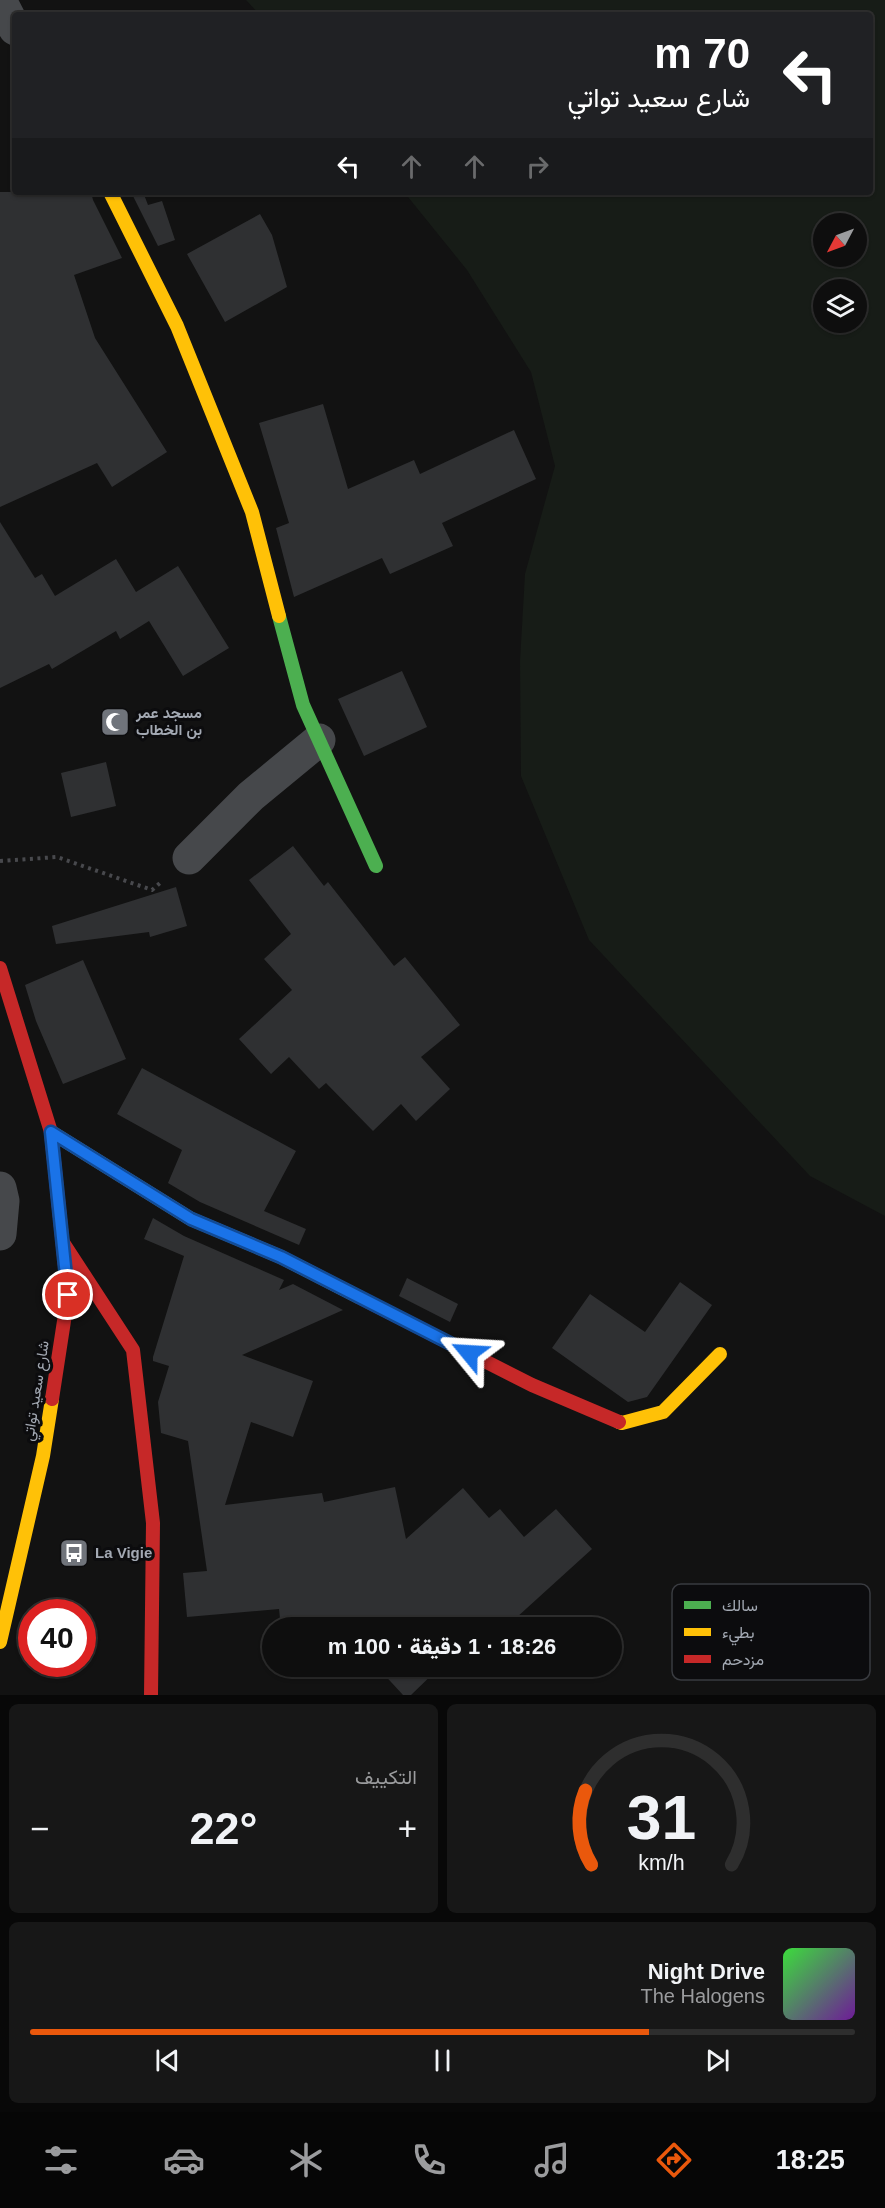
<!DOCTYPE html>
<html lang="ar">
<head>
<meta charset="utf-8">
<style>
	:root { --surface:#0e0e0e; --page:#171717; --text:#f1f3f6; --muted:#9b9c9e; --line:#2e2e2e; --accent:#ea580c }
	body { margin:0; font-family:Helvetica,Vazirmatn,sans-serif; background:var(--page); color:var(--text); direction:rtl; height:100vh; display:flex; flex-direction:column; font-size:22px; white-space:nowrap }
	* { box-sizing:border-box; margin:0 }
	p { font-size:20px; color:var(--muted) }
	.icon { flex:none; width:33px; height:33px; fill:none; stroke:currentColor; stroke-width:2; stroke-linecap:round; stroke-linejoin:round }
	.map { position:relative; height:1695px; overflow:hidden; direction:ltr }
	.sheet { display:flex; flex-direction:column; gap:9px; padding:9px; background:#080808; flex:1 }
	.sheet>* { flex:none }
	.banner { position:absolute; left:12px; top:12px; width:861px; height:183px; border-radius:6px; box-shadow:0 2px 4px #0004,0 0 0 2px var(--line); direction:rtl; background:#202124; color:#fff; overflow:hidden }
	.needle { width:39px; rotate:229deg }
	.buttons { position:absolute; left:813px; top:213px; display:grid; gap:12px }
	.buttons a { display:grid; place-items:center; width:54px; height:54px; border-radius:50%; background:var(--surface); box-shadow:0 2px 4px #0004,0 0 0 2px var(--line); font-size:30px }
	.speed { position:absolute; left:18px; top:1599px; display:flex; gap:12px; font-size:30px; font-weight:700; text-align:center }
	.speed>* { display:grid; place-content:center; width:78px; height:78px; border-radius:50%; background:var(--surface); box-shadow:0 2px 4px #0004,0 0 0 2px var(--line); line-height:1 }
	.speed .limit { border:9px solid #d22; background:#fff; color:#111 }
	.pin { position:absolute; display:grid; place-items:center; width:51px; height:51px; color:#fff; margin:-26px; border:3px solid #fff; border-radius:50%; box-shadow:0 2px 6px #0007 }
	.me { position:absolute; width:66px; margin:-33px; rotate:297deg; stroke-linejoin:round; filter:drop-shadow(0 0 4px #0008) }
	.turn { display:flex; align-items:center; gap:21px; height:126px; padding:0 24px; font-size:27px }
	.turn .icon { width:78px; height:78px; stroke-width:2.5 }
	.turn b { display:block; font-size:42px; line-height:51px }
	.lanes { display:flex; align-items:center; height:57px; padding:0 24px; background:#0003; justify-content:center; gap:30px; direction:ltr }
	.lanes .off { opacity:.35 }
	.big { font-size:45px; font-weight:800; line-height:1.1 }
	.sheet .card { flex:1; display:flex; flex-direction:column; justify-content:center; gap:9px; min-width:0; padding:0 21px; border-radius:9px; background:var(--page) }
	.sheet .dial { align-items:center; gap:0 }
	.dial svg { height:156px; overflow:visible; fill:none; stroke:var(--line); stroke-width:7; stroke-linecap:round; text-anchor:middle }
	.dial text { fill:var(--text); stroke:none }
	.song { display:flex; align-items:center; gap:18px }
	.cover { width:72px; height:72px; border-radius:9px; background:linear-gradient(135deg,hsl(120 70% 55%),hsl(280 70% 35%)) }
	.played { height:6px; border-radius:3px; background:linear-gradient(90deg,var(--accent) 75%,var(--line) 75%) }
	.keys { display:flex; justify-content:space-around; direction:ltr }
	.heat { display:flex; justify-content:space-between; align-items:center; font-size:33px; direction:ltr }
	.sheet .tiles { flex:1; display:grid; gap:9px; grid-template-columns:1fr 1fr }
	.card:last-child { grid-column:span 2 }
	.trip { position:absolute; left:262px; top:1617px; width:360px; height:60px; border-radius:30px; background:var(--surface); box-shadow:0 2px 4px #0004,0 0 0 2px var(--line); font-weight:800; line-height:60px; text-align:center; direction:rtl }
	.tab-bar { display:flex; height:96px; justify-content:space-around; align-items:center; background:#060606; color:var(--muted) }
	.tab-bar .icon { width:42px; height:42px }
	.tab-bar .active { color:var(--accent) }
	.tab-bar b { font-size:27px; color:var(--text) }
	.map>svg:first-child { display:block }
</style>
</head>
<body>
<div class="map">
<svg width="885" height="1695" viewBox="0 0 885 1695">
	<rect width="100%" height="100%" fill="#121212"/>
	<path fill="#171c17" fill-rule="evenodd" d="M246 0H885V1216L810 1176 589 940 521 776 520 661 525 574 555 466 531 372 467 270 404 192H870V15H260ZM824 224H856V256H824ZM824 290H856V322H824Z"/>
	<path fill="#2f3032" d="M0 192H91L93 200 122 258 74 275 95 338 167 452 112 487 97 463 0 507Z
		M131 192H143L148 205 162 201 175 240 158 246Z
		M260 214 272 235 287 287 225 322 187 254Z
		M323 404 348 489 414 460 420 474 514 430 536 479 442 523 453 546 390 574 382 558 294 597 276 528 289 523 259 423Z
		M0 522 35 578 42 574 55 596 116 559 136 592 178 566 229 648 183 676 149 621 120 639 116 631 52 669 49 664 0 688Z
		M402 671 427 727 364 756 338 699Z
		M106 762 116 806 71 817 61 773Z
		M293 846 324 886 328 882 394 966 405 957 460 1025 421 1057 450 1089 416 1121 401 1104 373 1131 326 1083 319 1089 289 1057 271 1074 239 1039 292 990 264 959 291 934 249 880Z
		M176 887 187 926 150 937 149 932 56 944 52 926Z
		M83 960 126 1059 63 1084 36 1021 25 985Z
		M142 1068 296 1151 264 1211 306 1229 299 1245 200 1202 168 1183 182 1150 117 1114Z
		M153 1218 184 1236 284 1280 279 1290 293 1284 343 1310 242 1355 313 1381 293 1437 251 1422 225 1505 322 1493 324 1502 395 1487 406 1539 463 1488 489 1518 500 1509 524 1537 556 1509 592 1549 505 1628H281L279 1609 187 1617 183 1573 207 1571 188 1441 161 1433 158 1402 169 1366 153 1361V1357L184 1256 144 1239Z
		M407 1278 458 1304 450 1322 399 1296Z
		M680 1282 712 1305 647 1397 628 1402 552 1348 590 1294 645 1332Z
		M384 1666H441L411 1695H403L380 1670Z"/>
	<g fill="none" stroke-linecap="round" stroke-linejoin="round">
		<path stroke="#48494d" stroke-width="4" stroke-dasharray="3 4.5" stroke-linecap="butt" d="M0 861 57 857 152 890 161 882"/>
		<path stroke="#46484b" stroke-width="33" d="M0 0 15 29
			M189 858 251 796 319 740
			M0 1188 3 1201 0 1234"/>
		<path stroke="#4caf50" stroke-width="14" d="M279 616 303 705 376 866"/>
		<path stroke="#ffc107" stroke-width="14" d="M110 192 177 326 252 512 279 616
			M51 1132 191 1219 281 1257 359 1297
			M619 1422 622 1423 663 1412 720 1354
			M0 1642 43 1456 52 1399"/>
		<path stroke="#c62828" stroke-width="14" d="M0 968 51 1132 68 1295 52 1399
			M62 1241 133 1350 153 1523 151 1695
			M359 1297 532 1385 619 1422"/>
	</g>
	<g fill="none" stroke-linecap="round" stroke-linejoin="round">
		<g stroke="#114b97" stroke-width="15">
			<path id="route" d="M68 1295 51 1132 191 1219 281 1257 469 1353"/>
		</g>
		<use href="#route" stroke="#1a73e8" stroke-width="10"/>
	</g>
	<defs>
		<g id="mosque-square" transform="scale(1.5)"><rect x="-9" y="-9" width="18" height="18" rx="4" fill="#70747b" stroke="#0c0c0e"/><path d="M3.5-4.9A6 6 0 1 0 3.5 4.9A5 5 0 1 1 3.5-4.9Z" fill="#fff"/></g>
		<g id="bus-square" transform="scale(1.5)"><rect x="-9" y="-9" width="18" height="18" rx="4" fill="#70747b" stroke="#0c0c0e"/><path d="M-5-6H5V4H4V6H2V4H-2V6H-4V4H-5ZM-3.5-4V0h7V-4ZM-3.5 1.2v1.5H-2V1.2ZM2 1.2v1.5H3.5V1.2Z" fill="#fff"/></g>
	</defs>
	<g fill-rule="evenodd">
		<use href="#mosque-square" x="115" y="722"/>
		<use href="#bus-square" x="74" y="1553"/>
	</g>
	<g text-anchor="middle" stroke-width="6" stroke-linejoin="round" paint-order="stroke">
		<g font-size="15" font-weight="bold" fill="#a3a9b3" stroke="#0c0c0e" text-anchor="start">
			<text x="136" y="718">مسجد عمر<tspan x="136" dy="17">بن الخطاب</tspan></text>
			<text x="95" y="1558">La Vigie</text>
		</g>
		<g font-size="15" fill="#a3a9b3" stroke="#0c0c0e">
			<text transform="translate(36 1391) rotate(-81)" y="5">شارع سعيد تواتي</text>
		</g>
	</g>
	<rect x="672" y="1584" width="198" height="96" rx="9" fill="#0c0c0e" stroke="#393b40" stroke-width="1.5"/>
	<rect x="684" y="1601" width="27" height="8" fill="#4caf50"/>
	<rect x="684" y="1628" width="27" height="8" fill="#ffc107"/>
	<rect x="684" y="1655" width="27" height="8" fill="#c62828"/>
	<g font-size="16" fill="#a3a9b3">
		<text x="722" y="1611">سالك</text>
		<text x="722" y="1638">بطيء</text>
		<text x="722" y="1665">مزدحم</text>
	</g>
</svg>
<div class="buttons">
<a><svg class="needle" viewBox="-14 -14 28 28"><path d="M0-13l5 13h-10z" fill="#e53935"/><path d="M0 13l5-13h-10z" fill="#9b9c9e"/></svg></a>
<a><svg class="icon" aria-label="layers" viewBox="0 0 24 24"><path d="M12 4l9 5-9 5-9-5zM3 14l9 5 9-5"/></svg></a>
</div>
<div class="speed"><div class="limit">40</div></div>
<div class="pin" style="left:68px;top:1295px;background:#d93025"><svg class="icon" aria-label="arrive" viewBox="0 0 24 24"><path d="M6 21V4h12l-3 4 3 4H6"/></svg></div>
<svg class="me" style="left:469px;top:1353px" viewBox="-20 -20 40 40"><path d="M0-17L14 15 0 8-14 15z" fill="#1a73e8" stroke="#fff" stroke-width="4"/></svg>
<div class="trip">18:26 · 1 دقيقة · 100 m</div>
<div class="banner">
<div class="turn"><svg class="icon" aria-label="left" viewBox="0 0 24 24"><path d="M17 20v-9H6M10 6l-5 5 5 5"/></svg><div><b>70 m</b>شارع سعيد تواتي</div></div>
<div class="lanes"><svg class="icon" aria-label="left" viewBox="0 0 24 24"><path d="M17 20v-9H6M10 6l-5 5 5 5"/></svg><svg class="icon off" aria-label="ahead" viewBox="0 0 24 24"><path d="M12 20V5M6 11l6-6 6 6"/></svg><svg class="icon off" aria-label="ahead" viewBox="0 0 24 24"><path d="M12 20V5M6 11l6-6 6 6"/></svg><svg class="icon off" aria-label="right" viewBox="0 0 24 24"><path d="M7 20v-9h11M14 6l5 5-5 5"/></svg></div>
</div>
</div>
<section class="sheet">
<div class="tiles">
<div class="card dial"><svg viewBox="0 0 100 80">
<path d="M14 69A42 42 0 1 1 86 69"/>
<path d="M14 69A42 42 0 0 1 11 31" stroke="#ea580c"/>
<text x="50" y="56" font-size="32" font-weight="700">31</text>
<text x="50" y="72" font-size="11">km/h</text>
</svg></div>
<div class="card"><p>التكييف</p>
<div class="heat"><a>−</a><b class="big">22°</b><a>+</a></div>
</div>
<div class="card">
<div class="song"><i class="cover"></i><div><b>Night Drive</b><p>The Halogens</p></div></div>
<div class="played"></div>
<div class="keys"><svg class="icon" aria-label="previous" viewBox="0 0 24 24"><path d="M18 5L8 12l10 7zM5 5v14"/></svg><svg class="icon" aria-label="pause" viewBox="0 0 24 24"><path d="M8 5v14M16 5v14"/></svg><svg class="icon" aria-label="next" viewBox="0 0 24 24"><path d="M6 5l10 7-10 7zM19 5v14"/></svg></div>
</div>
</div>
</section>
<nav class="tab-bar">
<b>18:25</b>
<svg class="icon active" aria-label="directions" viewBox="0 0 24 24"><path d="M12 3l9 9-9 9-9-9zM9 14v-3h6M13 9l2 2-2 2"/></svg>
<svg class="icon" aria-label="music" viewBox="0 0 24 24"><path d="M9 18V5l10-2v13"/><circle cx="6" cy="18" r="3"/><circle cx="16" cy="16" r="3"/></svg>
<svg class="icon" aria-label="phone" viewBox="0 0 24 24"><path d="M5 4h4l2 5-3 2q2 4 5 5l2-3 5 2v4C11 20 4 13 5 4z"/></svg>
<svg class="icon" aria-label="climate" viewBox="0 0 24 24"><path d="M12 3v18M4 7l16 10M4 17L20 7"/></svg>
<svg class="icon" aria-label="car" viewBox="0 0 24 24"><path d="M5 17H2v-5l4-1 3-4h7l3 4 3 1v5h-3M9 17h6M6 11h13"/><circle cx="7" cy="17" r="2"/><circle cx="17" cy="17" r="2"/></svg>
<svg class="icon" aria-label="filters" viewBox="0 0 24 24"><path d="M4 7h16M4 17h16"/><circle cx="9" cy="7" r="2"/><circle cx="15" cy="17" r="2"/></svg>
</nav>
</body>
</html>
